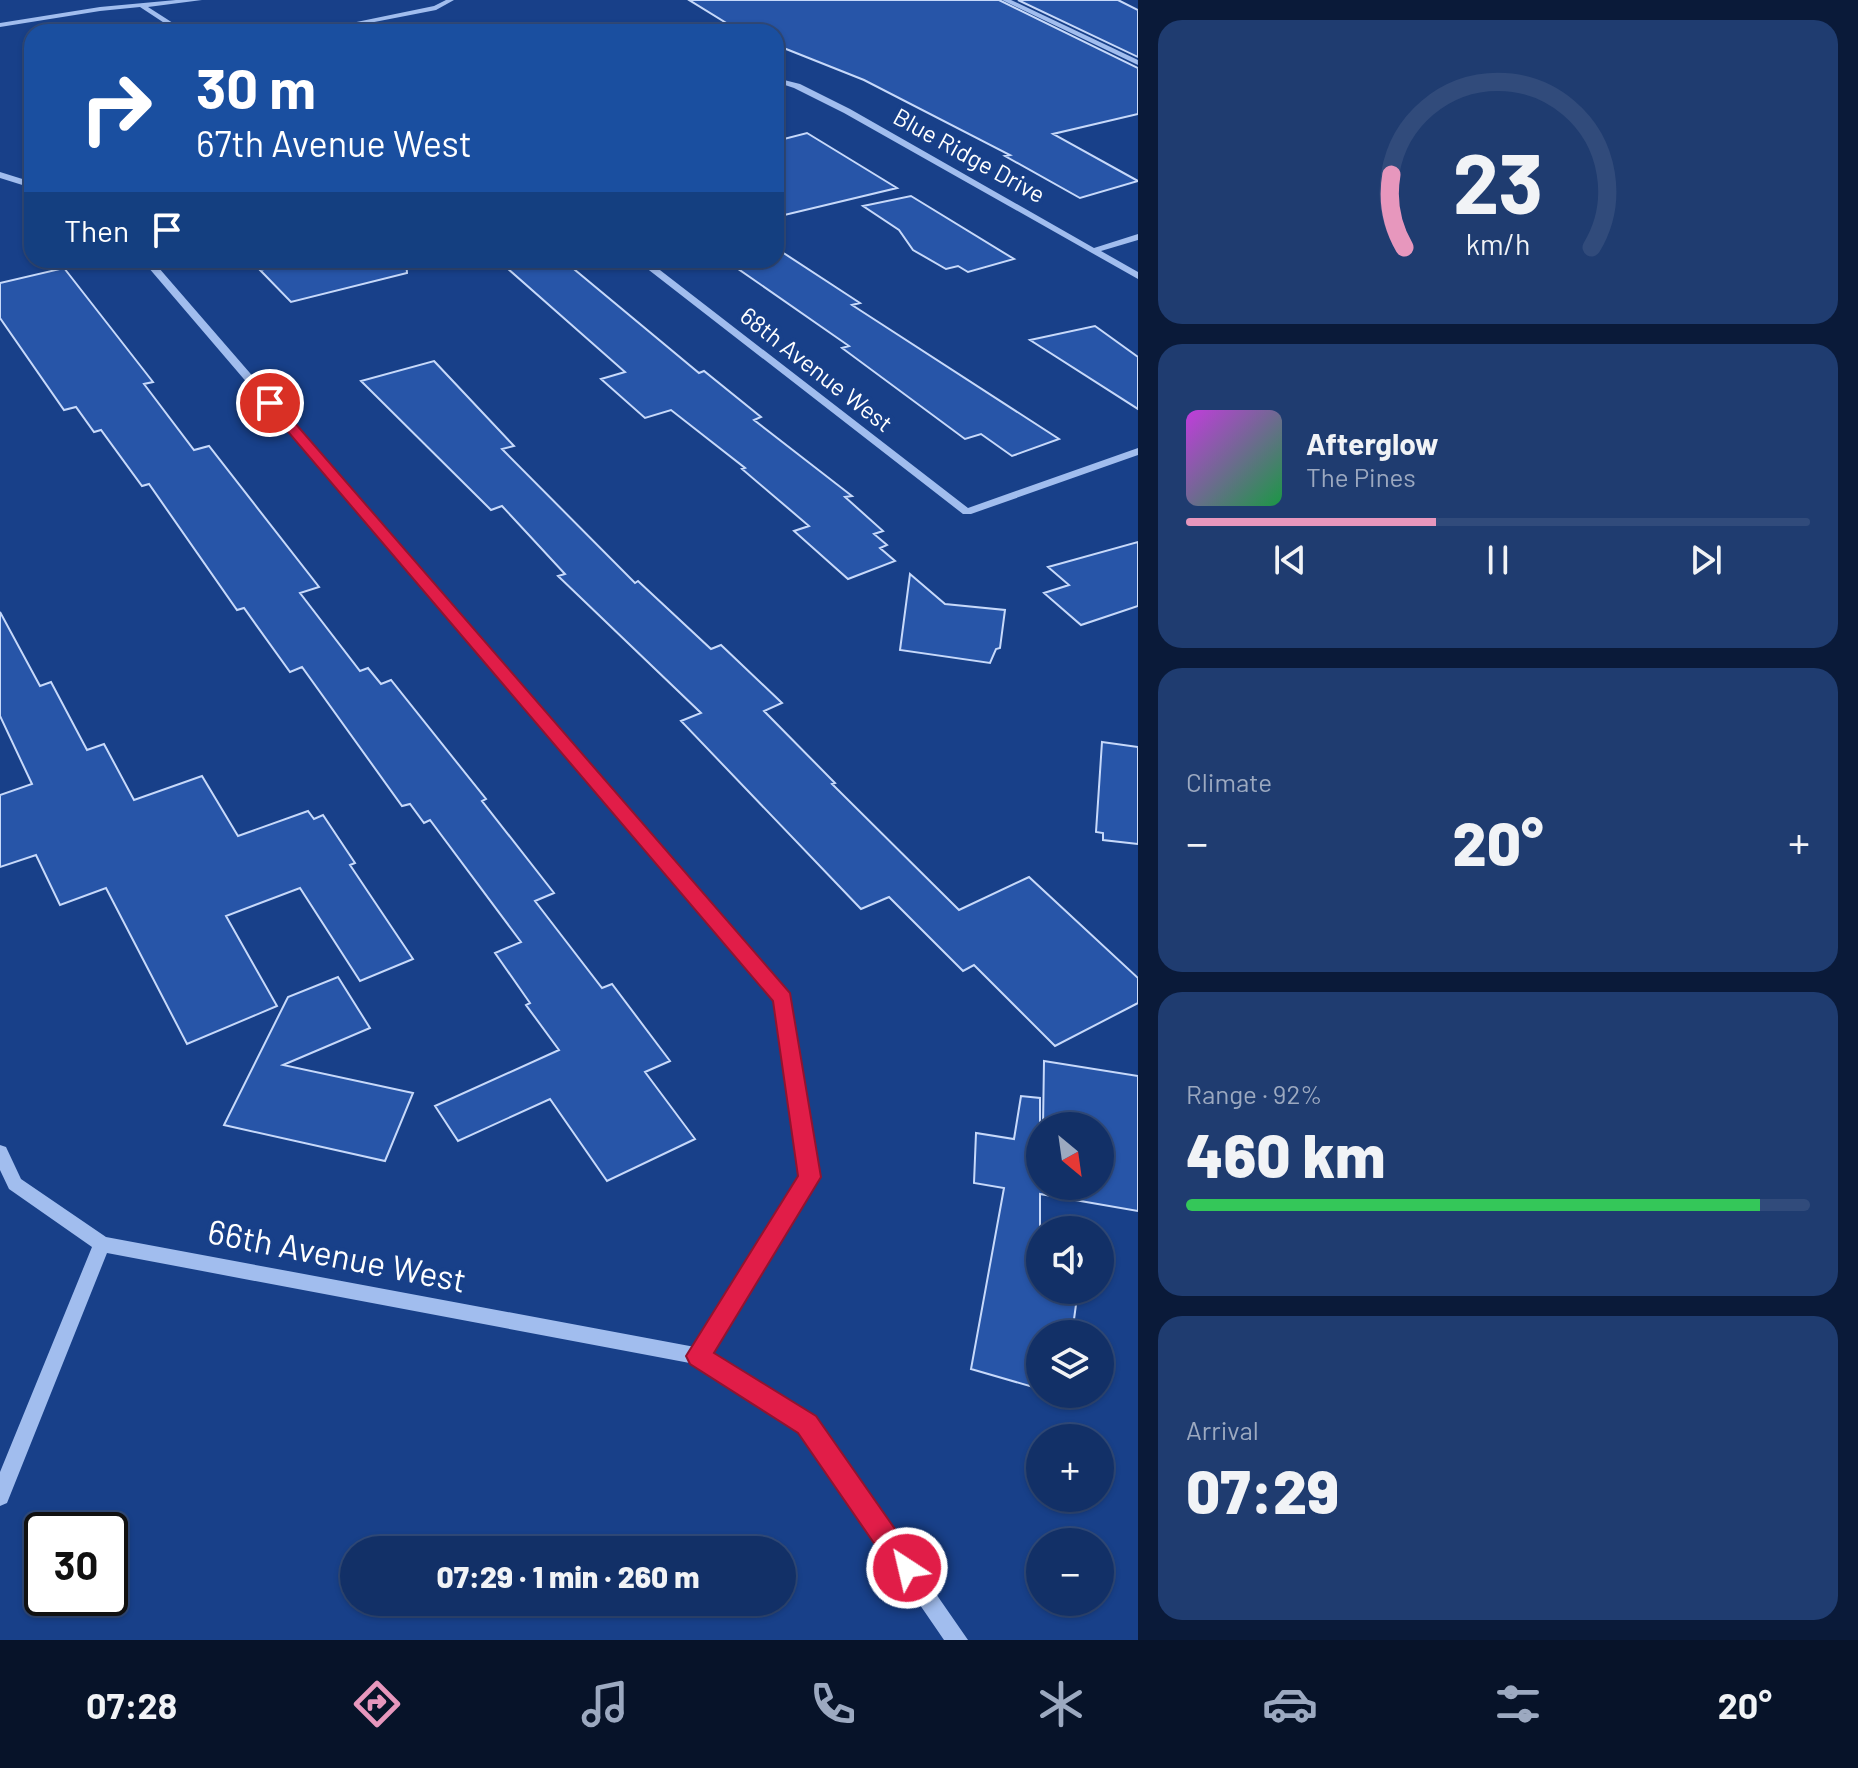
<!DOCTYPE html>
<html lang="en">
<head>
<meta charset="utf-8">
<style>
	:root { --surface:#123067; --page:#1f3c70; --text:#f1f3f6; --muted:#9ca9c0; --line:#314b7b; --accent:#e797bd }
	body { margin:0; font-family:Barlow,sans-serif; background:var(--page); color:var(--text); height:100vh; display:flex; flex-direction:column; font-size:30px; white-space:nowrap }
	* { box-sizing:border-box; margin:0 }
	p { font-size:26px; color:var(--muted) }
	.icon { flex:none; width:44px; height:44px; fill:none; stroke:currentColor; stroke-width:2; stroke-linecap:round; stroke-linejoin:round }
	.map { position:relative; flex:1; overflow:hidden }
	.details { display:flex; flex-direction:column; gap:20px; padding:20px; background:#0a1a39; width:720px }
	.details>* { flex:none }
	.banner { position:absolute; left:24px; top:24px; width:760px; height:244px; border-radius:24px; box-shadow:0 2px 6px #0004,0 0 0 2px var(--line); background:#1a4fa0; color:#fff; overflow:hidden }
	.needle { width:52px; rotate:151deg }
	.controls { position:absolute; left:1026px; top:1112px; display:grid; gap:16px }
	.controls a { display:grid; place-items:center; width:88px; height:88px; border-radius:50%; background:var(--surface); box-shadow:0 2px 6px #0004,0 0 0 2px var(--line); font-size:40px }
	.speed { position:absolute; left:24px; top:1512px; display:flex; gap:16px; font-size:40px; font-weight:700; text-align:center }
	.speed>* { display:grid; place-content:center; width:104px; height:104px; border-radius:50%; background:var(--surface); box-shadow:0 2px 6px #0004,0 0 0 2px var(--line); line-height:1 }
	.speed .limit { border:4px solid #111; border-radius:12px; background:#fff; color:#111 }
	.pin { position:absolute; display:grid; place-items:center; width:68px; height:68px; color:#fff; margin:-34px; border:4px solid #fff; border-radius:50%; box-shadow:0 2px 8px #0007 }
	.me { position:absolute; width:88px; margin:-44px; rotate:325deg; stroke-linejoin:round; filter:drop-shadow(0 0 6px #0008) }
	.turn { display:flex; align-items:center; gap:28px; height:168px; padding:0 40px; font-size:36px }
	.turn .icon { width:104px; height:104px; stroke-width:2.5 }
	.turn b { display:block; font-size:56px; line-height:68px }
	.then { display:flex; align-items:center; height:76px; padding:0 40px; background:#0003; gap:16px; font-size:30px }
	.big { font-size:60px; font-weight:800; line-height:1.1 }
	.details .card { flex:1; display:flex; flex-direction:column; justify-content:center; gap:12px; min-width:0; padding:0 28px; border-radius:24px; background:var(--page) }
	.details .dial { align-items:center; gap:0 }
	.dial svg { height:208px; overflow:visible; fill:none; stroke:var(--line); stroke-width:7; stroke-linecap:round; text-anchor:middle }
	.dial text { fill:var(--text); stroke:none }
	.song { display:flex; align-items:center; gap:24px }
	.cover { width:96px; height:96px; border-radius:12px; background:linear-gradient(135deg,hsl(290 70% 55%),hsl(140 70% 35%)) }
	.played { height:8px; border-radius:4px; background:linear-gradient(90deg,var(--accent) 40%,var(--line) 40%) }
	.keys { display:flex; justify-content:space-around; direction:ltr }
	.heat { display:flex; justify-content:space-between; align-items:center; font-size:44px; direction:ltr }
	.charge { height:12px; border-radius:6px; background:linear-gradient(90deg,#34c759 92%,var(--line) 0) }
	.trip { position:absolute; left:340px; top:1536px; width:456px; height:80px; border-radius:40px; background:var(--surface); box-shadow:0 2px 6px #0004,0 0 0 2px var(--line); font-weight:800; line-height:80px; text-align:center }
	.dock { display:flex; height:128px; justify-content:space-around; align-items:center; background:#071329; color:var(--muted) }
	.dock .icon { width:56px; height:56px }
	.dock .selected { color:var(--accent) }
	.dock b { font-size:36px; color:var(--text) }
	main { display:flex; flex:1; min-height:0 }
	.map>svg:first-child { display:block }
</style>
</head>
<body>
<main>
<div class="map">
<svg width="1138" height="1640" viewBox="0 0 1138 1640">
	<rect width="100%" height="100%" fill="#184089"/>
	<path fill="#2755a8" stroke="#c7d9fa" stroke-width="2" d="M689 0H999L1138 68V114L1053 134 1138 181 1080 198 1005 156 1010 155 864 80 776 45V32H741Z
		M1018 0H1118L1138 10V57Z
		M807 133 897 188 776 217V141Z
		M911 196 1014 259 968 272 958 266 946 269 913 250 899 230 863 206Z
		M782 252 860 303 852 305 1059 439 1012 456 981 434 965 439 842 348 849 346 734 266 754 260H776V253Z
		M303 260H406L407 273 291 302 260 270Z
		M498 260H563L699 373 704 371 761 417 754 420 852 496 845 497 883 531 874 534 887 545 880 548 895 561 848 579 794 531 809 526 742 469 745 468 671 410 645 418 601 379 625 372Z
		M64 268 153 382 144 384 194 450 209 446 319 587 300 593 360 671 368 668 381 684 391 680 486 799 482 801 554 893 535 901 602 988 612 984 670 1061 645 1072 695 1139 607 1181 550 1099 458 1141 435 1106 559 1050 526 1005 530 1003 495 953 521 942 430 820 424 823 410 804 402 806 302 667 290 672 244 608 237 610 149 484 142 486 101 430 94 432 76 407 64 410 0 318V283Z
		M1095 326 1138 357V409L1030 340Z
		M434 361 514 446 502 449 635 583 638 581 711 649 721 645 782 703 764 711 835 783 832 784 959 910 1029 877 1138 978V1003L1055 1046 974 965 963 971 889 897 861 909 681 721 701 713 558 576 565 574 502 506 491 510 361 381Z
		M1138 542V606L1081 625 1044 593 1069 585 1048 567Z
		M910 574 945 604 1005 610 1000 648 996 649 990 663 900 650Z
		M0 612 40 686 51 682 87 750 104 744 134 800 202 776 238 836 308 811 314 819 323 815 355 863 350 865 413 959 360 981 300 888 226 916 277 1006 187 1044 106 888 60 905 36 855 0 867V795L32 784 0 716Z
		M1102 742 1138 747V844L1103 840V833L1096 832Z
		M338 977 370 1028 283 1065 413 1093 385 1161 224 1125 288 997Z
		M1044 1061 1138 1076V1211L1040 1194V1290H1078L1072 1334H1040V1389L971 1369 1004 1188 974 1183 976 1133 1014 1139 1021 1096 1040 1098V1186H1100V1126H1043Z"/>
	<g fill="none" stroke-linecap="round" stroke-linejoin="round">
		<path fill="#a1bdee" fill-rule="evenodd" d="M176 0H202L148 7 187 32H178L140 7 100 11 0 27V23L100 7Z
			M446 0H454L436 10 323 32H308L434 6Z
			M1002 0H1011L1138 60V65Z
			M776 78 800 84 850 109 1094 248 1138 234V240L1101 251 1138 272V279L844 113 794 88 776 82Z
			M0 172 32 182V188L0 178Z
			M142 260H152L788 994 818 1177 711 1353 814 1418 968 1640H944L800 1430 695 1364 107 1253 7 1503 0 1506V1472L92 1247 9 1189 0 1170V1145L6 1147 21 1179 106 1237 695 1347 800 1176 775 1000Z
			M636 260H647L968 508 1138 448V455L971 514H963Z"/>
	</g>
	<path fill="#e11d48" stroke="#92132f" stroke-width="2" d="M266 400H275L790 993 821 1177 714 1353 816 1416 916 1559 920 1568 916 1578 907 1581 898 1578 798 1433 690 1364 686 1356 798 1176 773 1001 266 406Z"/>
	<g text-anchor="middle" stroke-width="8" stroke-linejoin="round" paint-order="stroke">
		<g font-size="24" fill="#fff" stroke="#184089">
			<text transform="translate(969 156) rotate(29)" y="8">Blue Ridge Drive</text>
			<text transform="translate(816 370) rotate(38)" y="8">68th Avenue West</text>
		</g>
		<g font-size="34" fill="#fff" stroke="#184089">
			<text transform="translate(337 1256) rotate(11)" y="12">66th Avenue West</text>
		</g>
	</g>
</svg>
<div class="controls">
<a><svg class="needle" viewBox="-14 -14 28 28"><path d="M0-13l5 13h-10z" fill="#e53935"/><path d="M0 13l5-13h-10z" fill="#9ca9c0"/></svg></a>
<a><svg class="icon" aria-label="sound" viewBox="0 0 24 24"><path d="M4 9h4l5-4v14l-5-4H4zM17 9q2 3 0 6"/></svg></a>
<a><svg class="icon" aria-label="layers" viewBox="0 0 24 24"><path d="M12 4l9 5-9 5-9-5zM3 14l9 5 9-5"/></svg></a>
<a>+</a>
<a>−</a>
</div>
<div class="speed"><div class="limit">30</div></div>
<div class="pin" style="left:270px;top:403px;background:#d93025"><svg class="icon" aria-label="arrive" viewBox="0 0 24 24"><path d="M6 21V4h12l-3 4 3 4H6"/></svg></div>
<svg class="me" style="left:907px;top:1568px" viewBox="-20 -20 40 40"><circle r="17" fill="#e11d48" stroke="#fff" stroke-width="3"/><path d="M0-11L8 9 0 5-8 9z" fill="#fff"/></svg>
<div class="trip">07:29 · 1 min · 260 m</div>
<div class="banner">
<div class="turn"><svg class="icon" aria-label="right" viewBox="0 0 24 24"><path d="M7 20v-9h11M14 6l5 5-5 5"/></svg><div><b>30 m</b>67th Avenue West</div></div>
<div class="then">Then<svg class="icon" aria-label="arrive" viewBox="0 0 24 24"><path d="M6 21V4h12l-3 4 3 4H6"/></svg></div>
</div>
</div>
<section class="details">
<div class="card dial"><svg viewBox="0 0 100 80">
<path d="M14 69A42 42 0 1 1 86 69"/>
<path d="M14 69A42 42 0 0 1 9 41" stroke="#e797bd"/>
<text x="50" y="56" font-size="32" font-weight="700">23</text>
<text x="50" y="72" font-size="11">km/h</text>
</svg></div>
<div class="card">
<div class="song"><i class="cover"></i><div><b>Afterglow</b><p>The Pines</p></div></div>
<div class="played"></div>
<div class="keys"><svg class="icon" aria-label="previous" viewBox="0 0 24 24"><path d="M18 5L8 12l10 7zM5 5v14"/></svg><svg class="icon" aria-label="pause" viewBox="0 0 24 24"><path d="M8 5v14M16 5v14"/></svg><svg class="icon" aria-label="next" viewBox="0 0 24 24"><path d="M6 5l10 7-10 7zM19 5v14"/></svg></div>
</div>
<div class="card"><p>Climate</p>
<div class="heat"><a>−</a><b class="big">20°</b><a>+</a></div>
</div>
<div class="card"><p>Range · 92%</p><b class="big">460 km</b><div class="charge"></div></div>
<div class="card"><p>Arrival</p><b class="big">07:29</b></div>
</section>
</main>
<nav class="dock">
<b>07:28</b>
<svg class="icon selected" aria-label="directions" viewBox="0 0 24 24"><path d="M12 3l9 9-9 9-9-9zM9 14v-3h6M13 9l2 2-2 2"/></svg>
<svg class="icon" aria-label="music" viewBox="0 0 24 24"><path d="M9 18V5l10-2v13"/><circle cx="6" cy="18" r="3"/><circle cx="16" cy="16" r="3"/></svg>
<svg class="icon" aria-label="phone" viewBox="0 0 24 24"><path d="M5 4h4l2 5-3 2q2 4 5 5l2-3 5 2v4C11 20 4 13 5 4z"/></svg>
<svg class="icon" aria-label="climate" viewBox="0 0 24 24"><path d="M12 3v18M4 7l16 10M4 17L20 7"/></svg>
<svg class="icon" aria-label="car" viewBox="0 0 24 24"><path d="M5 17H2v-5l4-1 3-4h7l3 4 3 1v5h-3M9 17h6M6 11h13"/><circle cx="7" cy="17" r="2"/><circle cx="17" cy="17" r="2"/></svg>
<svg class="icon" aria-label="filters" viewBox="0 0 24 24"><path d="M4 7h16M4 17h16"/><circle cx="9" cy="7" r="2"/><circle cx="15" cy="17" r="2"/></svg>
<b>20°</b>
</nav>
</body>
</html>
